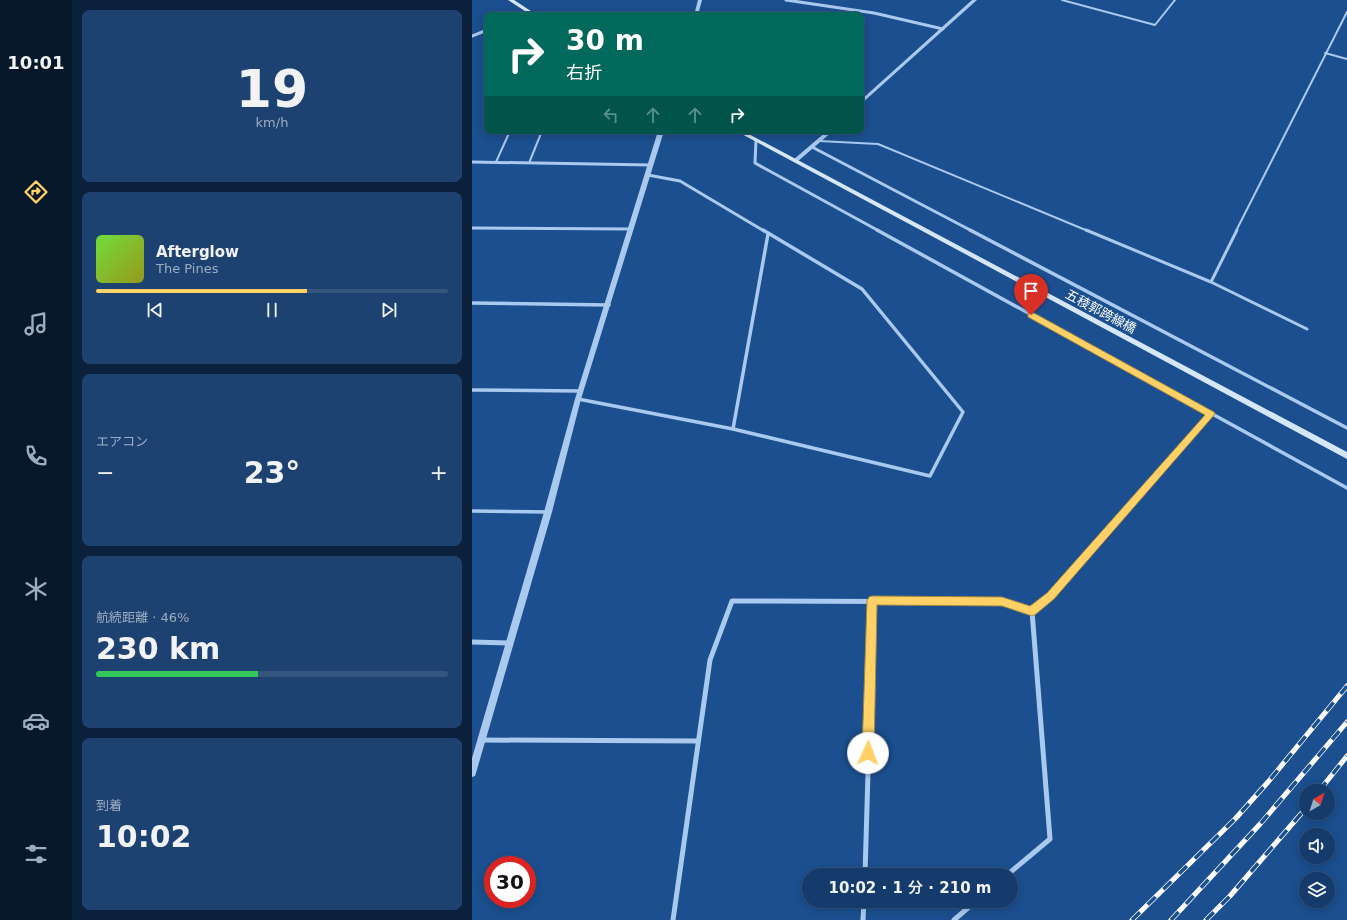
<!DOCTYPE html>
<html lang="ja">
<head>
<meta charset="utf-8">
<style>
	:root { --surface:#143b6b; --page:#1d4271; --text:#f1f3f6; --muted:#9dadc1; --line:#33557e; --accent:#ffd166 }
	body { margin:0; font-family:"DejaVu Sans","Noto Sans JP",sans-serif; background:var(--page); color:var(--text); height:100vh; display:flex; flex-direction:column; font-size:15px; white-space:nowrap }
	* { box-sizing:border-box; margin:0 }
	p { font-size:13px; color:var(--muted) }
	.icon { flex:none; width:22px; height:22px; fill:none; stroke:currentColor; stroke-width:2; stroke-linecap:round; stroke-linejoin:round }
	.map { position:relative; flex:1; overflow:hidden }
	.drawer { display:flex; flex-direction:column; gap:10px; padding:10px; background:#0b203b; width:400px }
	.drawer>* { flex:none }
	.banner { position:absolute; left:12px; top:12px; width:380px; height:122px; border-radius:8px; box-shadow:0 2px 10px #0003,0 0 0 1px var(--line); background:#00695c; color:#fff; overflow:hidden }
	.needle { width:26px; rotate:39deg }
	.tools { position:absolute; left:827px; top:784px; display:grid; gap:8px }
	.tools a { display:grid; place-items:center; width:36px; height:36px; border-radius:50%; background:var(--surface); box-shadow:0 2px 10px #0003,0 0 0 1px var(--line); font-size:20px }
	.speed { position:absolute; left:12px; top:856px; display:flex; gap:8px; font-size:20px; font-weight:700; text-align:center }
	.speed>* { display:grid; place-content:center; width:52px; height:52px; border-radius:50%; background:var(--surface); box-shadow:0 2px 10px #0003,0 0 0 1px var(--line); line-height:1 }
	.speed .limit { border:6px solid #d22; background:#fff; color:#111 }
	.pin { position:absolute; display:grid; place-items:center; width:34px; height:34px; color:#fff; margin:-41px -17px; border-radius:50% 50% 50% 0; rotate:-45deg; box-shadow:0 0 4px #0007 }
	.pin .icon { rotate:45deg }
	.me { position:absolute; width:44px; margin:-22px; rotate:2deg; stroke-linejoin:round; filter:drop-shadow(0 0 3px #0008) }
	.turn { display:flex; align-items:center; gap:14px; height:84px; padding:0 16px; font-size:18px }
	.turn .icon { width:52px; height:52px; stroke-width:2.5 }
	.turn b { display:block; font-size:28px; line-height:34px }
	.lanes { display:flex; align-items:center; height:38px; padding:0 16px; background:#0003; justify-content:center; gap:20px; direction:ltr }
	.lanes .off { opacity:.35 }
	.big { font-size:30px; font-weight:600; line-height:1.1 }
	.drawer .tile { flex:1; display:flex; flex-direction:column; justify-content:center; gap:6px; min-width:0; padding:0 14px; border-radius:8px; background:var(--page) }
	.drawer .dial { align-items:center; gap:0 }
	.dial b { font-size:52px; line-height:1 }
	.song { display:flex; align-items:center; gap:12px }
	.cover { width:48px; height:48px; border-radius:6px; background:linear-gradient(135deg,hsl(100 70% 55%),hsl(60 70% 35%)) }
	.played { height:4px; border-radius:2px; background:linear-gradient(90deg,var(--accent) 60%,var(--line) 60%) }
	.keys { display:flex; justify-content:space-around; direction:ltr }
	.heat { display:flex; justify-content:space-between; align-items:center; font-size:22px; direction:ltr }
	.charge { height:6px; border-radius:3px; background:linear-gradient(90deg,#34c759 46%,var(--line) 0) }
	.trip { position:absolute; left:330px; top:868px; width:216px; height:40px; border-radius:20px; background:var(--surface); box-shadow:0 2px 10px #0003,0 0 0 1px var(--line); font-weight:600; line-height:40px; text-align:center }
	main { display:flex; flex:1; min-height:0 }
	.tab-bar { display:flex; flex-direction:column; width:72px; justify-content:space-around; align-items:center; background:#08182b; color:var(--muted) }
	.tab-bar .icon { width:28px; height:28px }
	.tab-bar .on { color:var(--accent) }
	.tab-bar b { font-size:18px; color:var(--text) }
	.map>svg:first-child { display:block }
</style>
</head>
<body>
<main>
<nav class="tab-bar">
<b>10:01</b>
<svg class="icon on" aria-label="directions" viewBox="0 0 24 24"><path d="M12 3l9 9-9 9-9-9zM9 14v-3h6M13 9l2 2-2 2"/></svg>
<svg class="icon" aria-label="music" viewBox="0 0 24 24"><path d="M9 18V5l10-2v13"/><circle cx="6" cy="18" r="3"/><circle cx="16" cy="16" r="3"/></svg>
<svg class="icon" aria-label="phone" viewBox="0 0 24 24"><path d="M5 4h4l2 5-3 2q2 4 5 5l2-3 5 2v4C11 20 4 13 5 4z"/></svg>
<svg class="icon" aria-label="climate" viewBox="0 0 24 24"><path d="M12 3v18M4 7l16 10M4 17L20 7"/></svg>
<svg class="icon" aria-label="car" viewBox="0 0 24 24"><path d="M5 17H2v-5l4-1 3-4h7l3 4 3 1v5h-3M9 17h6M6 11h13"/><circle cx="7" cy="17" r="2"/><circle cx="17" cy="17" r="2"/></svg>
<svg class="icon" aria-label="filters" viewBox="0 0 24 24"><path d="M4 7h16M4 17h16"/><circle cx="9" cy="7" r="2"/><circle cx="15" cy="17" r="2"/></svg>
</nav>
<section class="drawer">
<div class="tile dial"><b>19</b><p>km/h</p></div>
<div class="tile">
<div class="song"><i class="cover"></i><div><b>Afterglow</b><p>The Pines</p></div></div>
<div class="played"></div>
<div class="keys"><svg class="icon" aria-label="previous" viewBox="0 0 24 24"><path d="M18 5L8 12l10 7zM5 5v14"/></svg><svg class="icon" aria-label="pause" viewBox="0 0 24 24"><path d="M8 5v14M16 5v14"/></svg><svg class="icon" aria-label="next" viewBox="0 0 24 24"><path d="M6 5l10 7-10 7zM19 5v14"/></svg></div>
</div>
<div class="tile"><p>エアコン</p>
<div class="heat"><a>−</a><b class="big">23°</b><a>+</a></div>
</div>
<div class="tile"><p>航続距離 · 46%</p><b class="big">230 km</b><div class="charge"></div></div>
<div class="tile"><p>到着</p><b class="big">10:02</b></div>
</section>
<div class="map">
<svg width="875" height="920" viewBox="0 0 875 920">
	<rect width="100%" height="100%" fill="#1b4f8f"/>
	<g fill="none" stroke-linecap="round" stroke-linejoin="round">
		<path stroke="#a9c9ee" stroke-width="2" d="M590 0 683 25 703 0
			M853 53 875 59
			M347 141 406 144 616 231
			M24 162 38 131
			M57 163 70 131
			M764 231 875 12"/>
		<path stroke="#a9c9ee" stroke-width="3" d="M614 230 739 282 835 329
			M739 282 765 230"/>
		<path stroke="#a9c9ee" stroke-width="3" d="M314 0 402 13 471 29
			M53 15 59 13
			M0 36 15 30
			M284 140 283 163 407 231
			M340 147 500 231
			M0 162 179 165
			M176 175 208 181 292 231
			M0 228 160 229"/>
		<path stroke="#a9c9ee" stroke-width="3.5" d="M405 230 875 488
			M498 230 875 428
			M0 303 137 305
			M0 390 109 391
			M106 399 261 429 458 476 491 412 390 289 291 230
			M261 429 296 234
			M0 511 76 512
			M636 531 739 414"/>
		<path stroke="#a9c9ee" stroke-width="5" d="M560 611 579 596 637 530
			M0 642 37 643
			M9 740 226 741
			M393 875 401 601
			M535 875 578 839 560 611
			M201 920 238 660 260 601 530 602 560 611
			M391 920 392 901
			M482 920 504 901"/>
		<path fill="#a9c9ee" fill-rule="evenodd" d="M226 0H230L226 15H222Z
			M500 0H505L389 104V100Z
			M186 131H192L109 399 80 512 4 773 3 776 0 777V758L72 512 103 399Z
			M355 131H361L325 162H321V160Z"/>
		<path fill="#d6e6fa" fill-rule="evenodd" d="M36 0H42L65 15H59Z
			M264 131H271L875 452V459Z"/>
		<g stroke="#fff" stroke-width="5">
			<path id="rail" d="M847 791 875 756
				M660 920 764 818 796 782 875 686
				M699 920 789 823 875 722
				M734 920 758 896 834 808"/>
		</g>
		<use href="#rail" stroke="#1b4f8f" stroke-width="3.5" stroke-dasharray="11" stroke-linecap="butt"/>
	</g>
	<path fill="#ffd166" stroke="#a68842" d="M556 313H562L742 412 743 414 582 599 564 614 560 616 530 606 405 605 402 753 400 757 396 759 392 757 390 753 395 601 397 597 400 596 530 597 558 606 575 593 733 415 556 317Z"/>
	<g text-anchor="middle" stroke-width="4" stroke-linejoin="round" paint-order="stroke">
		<g font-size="13" fill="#fff" stroke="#1b4f8f">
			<text transform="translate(629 311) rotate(28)" y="5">五稜郭跨線橋</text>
		</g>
	</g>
</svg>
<div class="tools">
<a><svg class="needle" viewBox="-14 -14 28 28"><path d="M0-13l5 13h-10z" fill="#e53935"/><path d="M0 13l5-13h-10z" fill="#9dadc1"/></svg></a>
<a><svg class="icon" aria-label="sound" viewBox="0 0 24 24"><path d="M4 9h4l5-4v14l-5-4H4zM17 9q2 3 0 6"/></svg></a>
<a><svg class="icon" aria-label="layers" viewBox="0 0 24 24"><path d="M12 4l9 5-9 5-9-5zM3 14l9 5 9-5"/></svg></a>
</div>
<div class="speed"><div class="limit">30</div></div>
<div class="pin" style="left:559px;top:315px;background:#d93025"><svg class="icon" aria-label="arrive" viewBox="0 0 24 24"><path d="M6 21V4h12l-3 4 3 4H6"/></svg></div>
<svg class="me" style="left:396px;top:753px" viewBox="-20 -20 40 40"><circle r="19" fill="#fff"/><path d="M0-13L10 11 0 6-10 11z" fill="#ffd166"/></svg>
<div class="trip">10:02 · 1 分 · 210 m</div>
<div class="banner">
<div class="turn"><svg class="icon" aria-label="right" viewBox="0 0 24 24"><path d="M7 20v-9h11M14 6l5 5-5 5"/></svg><div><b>30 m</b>右折</div></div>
<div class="lanes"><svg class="icon off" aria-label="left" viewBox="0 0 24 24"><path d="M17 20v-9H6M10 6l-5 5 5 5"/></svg><svg class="icon off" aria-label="ahead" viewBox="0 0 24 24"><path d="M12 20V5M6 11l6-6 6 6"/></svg><svg class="icon off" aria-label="ahead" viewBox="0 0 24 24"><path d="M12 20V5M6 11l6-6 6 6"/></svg><svg class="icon" aria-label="right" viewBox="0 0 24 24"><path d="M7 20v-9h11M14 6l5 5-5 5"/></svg></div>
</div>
</div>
</main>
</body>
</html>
